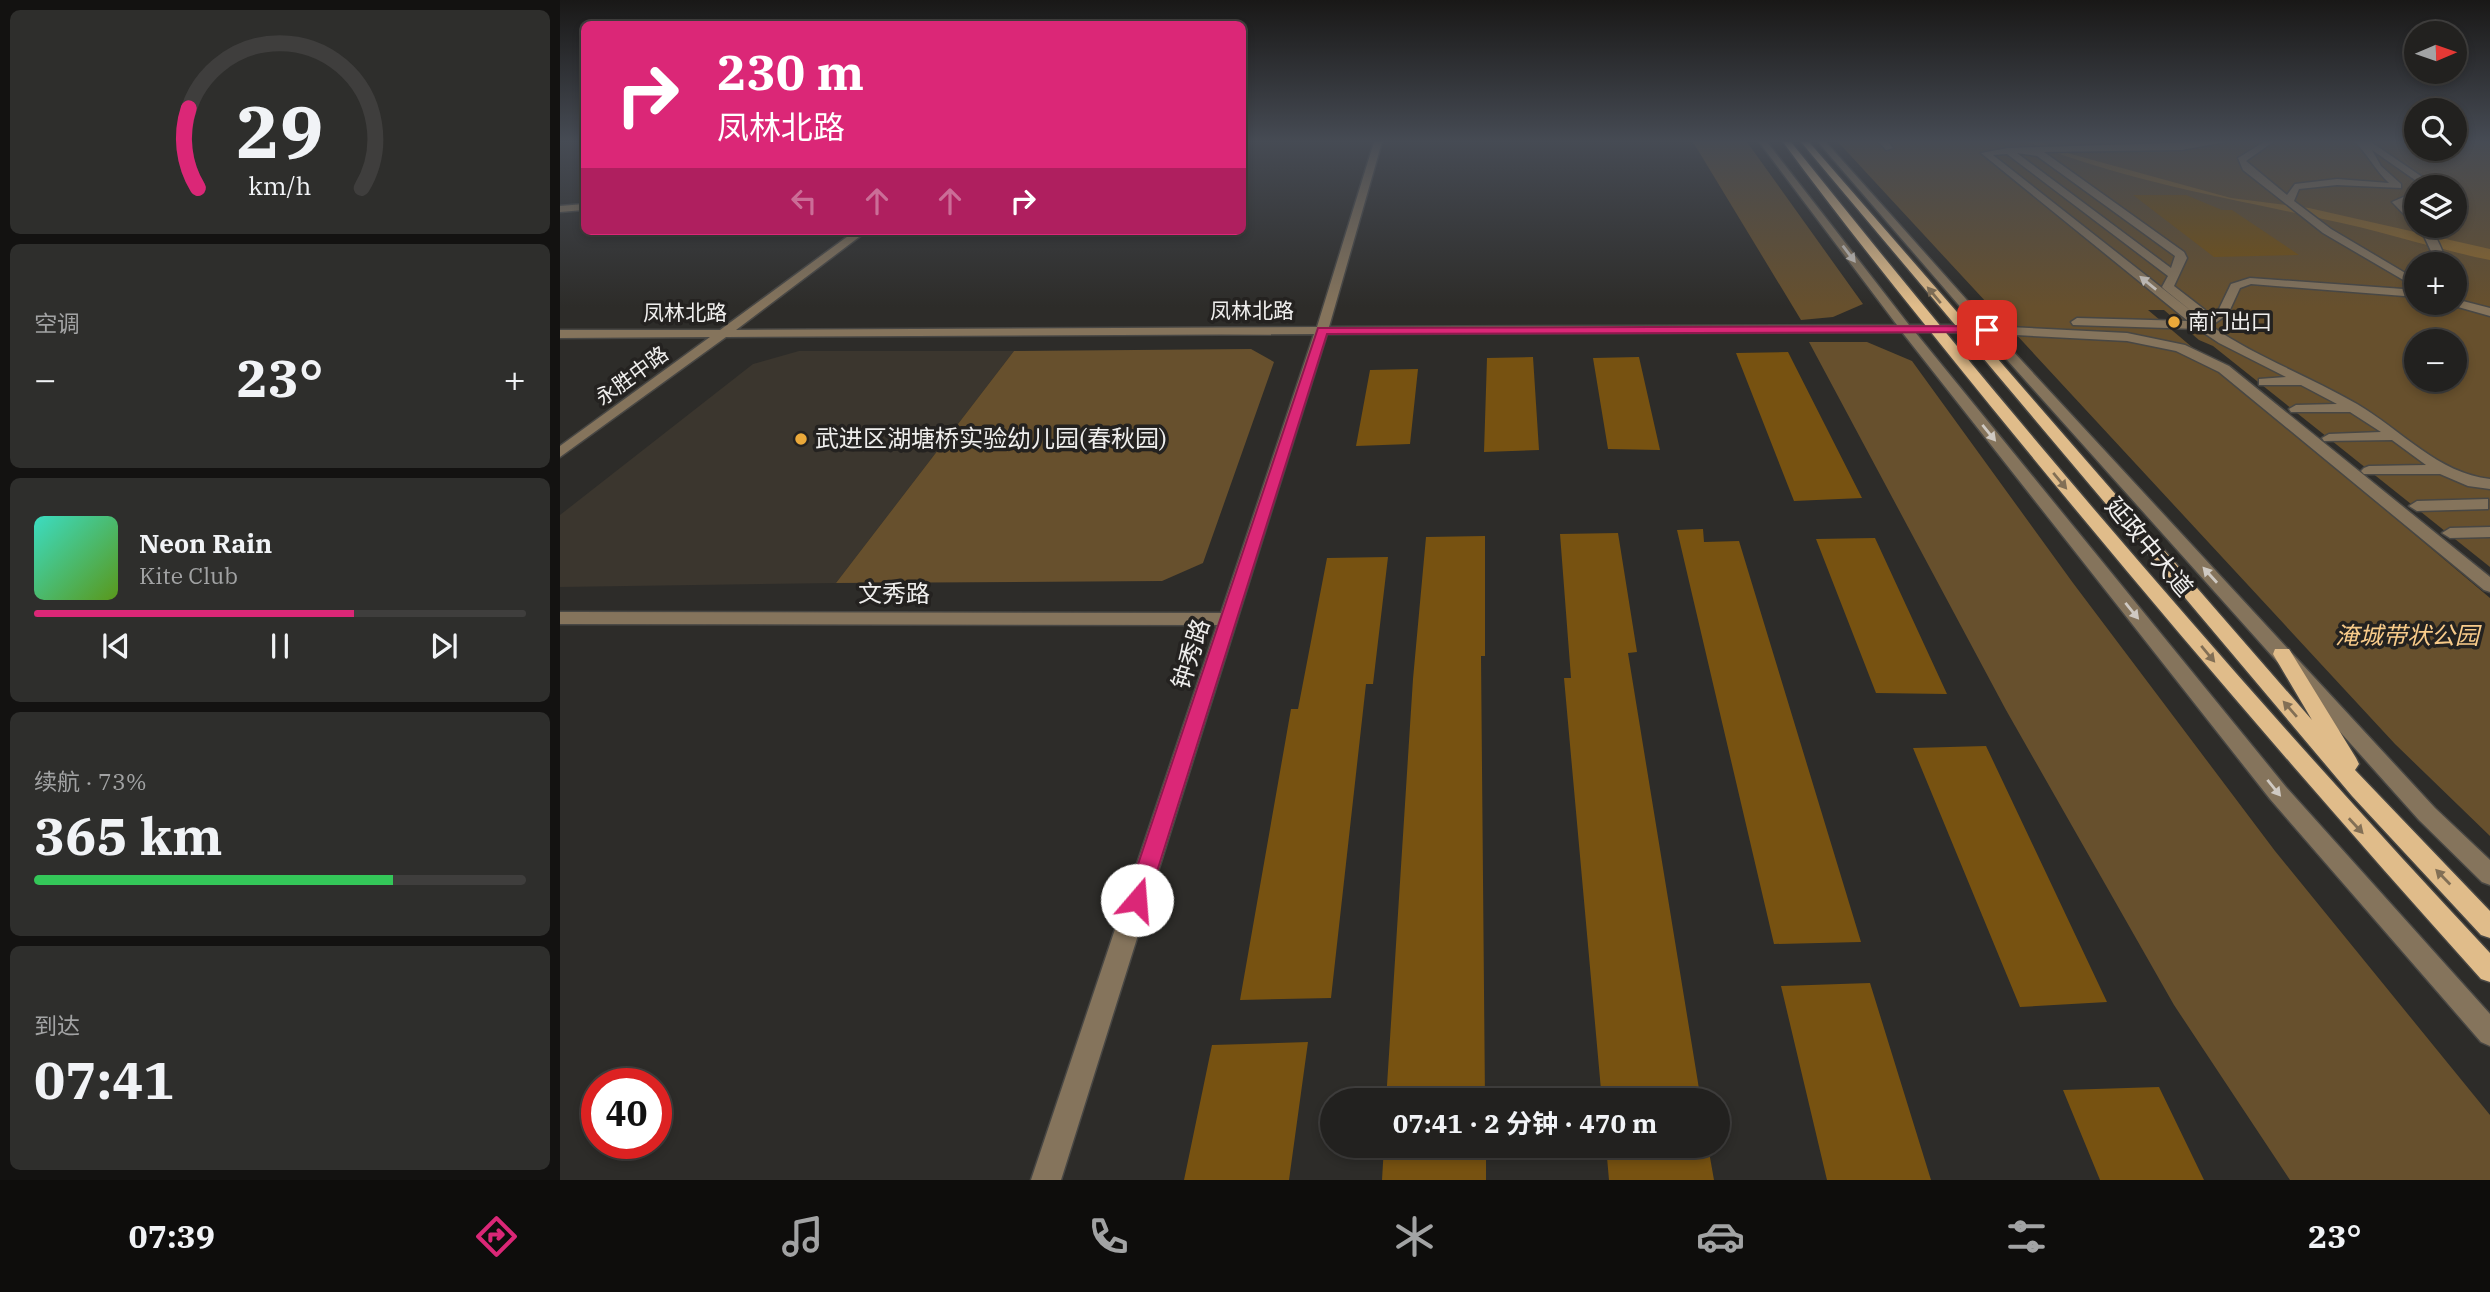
<!DOCTYPE html>
<html lang="zh">
<head>
<meta charset="utf-8">
<style>
	:root { --surface:#22211f; --page:#2e2e2c; --text:#f1f3f6; --muted:#a2a3a4; --line:#3f3e3d; --accent:#db2777 }
	body { margin:0; font-family:"IBM Plex Serif","Noto Sans SC",serif; background:var(--page); color:var(--text); height:100vh; display:flex; flex-direction:column; font-size:26px; white-space:nowrap }
	* { box-sizing:border-box; margin:0 }
	p { font-size:23px; color:var(--muted) }
	.icon { flex:none; width:38px; height:38px; fill:none; stroke:currentColor; stroke-width:2; stroke-linecap:round; stroke-linejoin:round }
	.map { position:relative; flex:1; overflow:hidden }
	.drawer { display:flex; flex-direction:column; gap:10px; padding:10px; background:#131211; width:560px }
	.drawer>* { flex:none }
	.top-card { position:absolute; left:21px; top:21px; width:665px; height:214px; border-radius:10px; box-shadow:0 4px 10px #0003,0 0 0 2px var(--line); background:#db2777; color:#fff; overflow:hidden }
	.needle { width:46px; rotate:88deg }
	.controls { position:absolute; left:1844px; top:21px; display:grid; gap:14px }
	.controls a { display:grid; place-items:center; width:63px; height:63px; border-radius:50%; background:var(--surface); box-shadow:0 4px 10px #0003,0 0 0 2px var(--line); font-size:35px }
	.speed { position:absolute; left:21px; top:1068px; display:flex; gap:14px; font-size:35px; font-weight:700; text-align:center }
	.speed>* { display:grid; place-content:center; width:91px; height:91px; border-radius:50%; background:var(--surface); box-shadow:0 4px 10px #0003,0 0 0 2px var(--line); line-height:1 }
	.speed .limit { border:10px solid #d22; background:#fff; color:#111 }
	.pin { position:absolute; display:grid; place-items:center; width:60px; height:60px; color:#fff; margin:-30px; border-radius:14px; box-shadow:0 4px 10px #0006 }
	.me { position:absolute; width:77px; margin:-38px; rotate:18deg; stroke-linejoin:round; filter:drop-shadow(0 0 5px #0008) }
	.turn { display:flex; align-items:center; gap:24px; height:147px; padding:0 21px; font-size:32px }
	.turn .icon { width:91px; height:91px; stroke-width:2.5 }
	.turn b { display:block; font-size:49px; line-height:60px }
	.lanes { display:flex; align-items:center; height:66px; padding:0 21px; background:#0003; justify-content:center; gap:35px; direction:ltr }
	.lanes .off { opacity:.35 }
	.big { font-size:52px; font-weight:700; line-height:1.1 }
	.drawer .tile { flex:1; display:flex; flex-direction:column; justify-content:center; gap:10px; min-width:0; padding:0 24px; border-radius:10px; background:var(--page) }
	.drawer .dial { align-items:center; gap:0 }
	.dial svg { height:182px; overflow:visible; fill:none; stroke:var(--line); stroke-width:7; stroke-linecap:round; text-anchor:middle }
	.dial text { fill:var(--text); stroke:none }
	.song { display:flex; align-items:center; gap:21px }
	.cover { width:84px; height:84px; border-radius:10px; background:linear-gradient(135deg,hsl(170 70% 55%),hsl(90 70% 35%)) }
	.played { height:7px; border-radius:4px; background:linear-gradient(90deg,var(--accent) 65%,var(--line) 65%) }
	.keys { display:flex; justify-content:space-around; direction:ltr }
	.heat { display:flex; justify-content:space-between; align-items:center; font-size:38px; direction:ltr }
	.charge { height:10px; border-radius:5px; background:linear-gradient(90deg,#34c759 73%,var(--line) 0) }
	.trip { position:absolute; left:760px; top:1088px; width:410px; height:70px; border-radius:35px; background:var(--surface); box-shadow:0 4px 10px #0003,0 0 0 2px var(--line); font-weight:700; line-height:70px; text-align:center }
	.menu { display:flex; height:112px; justify-content:space-around; align-items:center; background:#0e0d0c; color:var(--muted) }
	.menu .icon { width:49px; height:49px }
	.menu .selected { color:var(--accent) }
	.menu b { font-size:32px; color:var(--text) }
	main { display:flex; flex:1; min-height:0 }
	.map>svg:first-child { display:block }
</style>
</head>
<body>
<main>
<section class="drawer">
<div class="tile dial"><svg viewBox="0 0 100 80">
<path d="M14 69A42 42 0 1 1 86 69"/>
<path d="M14 69A42 42 0 0 1 10 34" stroke="#db2777"/>
<text x="50" y="56" font-size="32" font-weight="700">29</text>
<text x="50" y="72" font-size="11">km/h</text>
</svg></div>
<div class="tile"><p>空调</p>
<div class="heat"><a>−</a><b class="big">23°</b><a>+</a></div>
</div>
<div class="tile">
<div class="song"><i class="cover"></i><div><b>Neon Rain</b><p>Kite Club</p></div></div>
<div class="played"></div>
<div class="keys"><svg class="icon" aria-label="previous" viewBox="0 0 24 24"><path d="M18 5L8 12l10 7zM5 5v14"/></svg><svg class="icon" aria-label="pause" viewBox="0 0 24 24"><path d="M8 5v14M16 5v14"/></svg><svg class="icon" aria-label="next" viewBox="0 0 24 24"><path d="M6 5l10 7-10 7zM19 5v14"/></svg></div>
</div>
<div class="tile"><p>续航 · 73%</p><b class="big">365 km</b><div class="charge"></div></div>
<div class="tile"><p>到达</p><b class="big">07:41</b></div>
</section>
<div class="map">
<svg width="1930" height="1180" viewBox="0 0 1930 1180">
	<rect width="100%" height="100%" fill="#2d2c29"/>
	<path fill="#3b362e" d="M239 351H454L276 583 0 587V515L193 364Z"/>
	<path fill="#67502d" fill-rule="evenodd" d="M1133 142H1187L1303 304 1273 317 1241 320Z
		M1278 142H1857V149H1895V142H1930V567L1653 346 1639 340 1604 310H1588L1930 598V836L1835 744ZM1857 187H1895V226H1857ZM1857 264H1895V303H1857ZM1857 341H1895V380H1857Z
		M1249 342H1307L1352 361 1513 583 1715 851 1930 1115V1180H1730L1614 1005 1446 710Z
		M691 349 714 362 643 563 602 581 276 583 454 351Z"/>
	<path fill="#8e682b" d="M1468 142H1481L1511 154 1671 198 1749 208 1930 249V260C1874 249 1819 230 1763 219 1663 197 1564 181 1468 142Z"/>
	<path fill="#775211" d="M1573 195H1626L1662 210H1672L1739 255 1654 257Z
		M1228 352 1302 498 1234 501 1176 353Z
		M973 357 979 450 924 452 927 358Z
		M1079 357 1100 450 1048 449 1033 358Z
		M858 369 850 444 796 446 810 370Z
		M1143 529 1144 542 1179 541 1301 942 1214 944 1117 530Z
		M1058 533 1077 652 1068 653 1141 1101H1042L1004 678H1011L1000 534Z
		M925 536V656H921L925 1101H826L853 679 866 537Z
		M1315 538 1387 694 1316 693 1256 539Z
		M828 557 813 684H806L771 998 680 1000 731 709H738L767 558Z
		M1426 746 1547 1002 1460 1007 1353 748Z
		M1310 983 1371 1180H1267L1221 986Z
		M748 1042 729 1180H624L652 1045Z
		M1599 1087 1644 1180H1540L1503 1090Z
		M824 1146H926V1180H822Z
		M1046 1146H1148L1154 1180H1049Z"/>
	<g fill="none" stroke-linecap="round" stroke-linejoin="round">
		<g stroke="#484744" stroke-width="3">
			<path id="minor" d="M814 142H822L769 327 1337 325 1199 142H1207L1349 325H1416L1258 142H1266L1430 326 1567 333 1625 345 1669 366 1930 577V592L1924 590 1659 372 1616 351 1567 341 1437 334 1875 808 1930 860V885L1922 882 1859 820 1423 333 1355 332 1726 787 1930 1014V1046L1921 1042 1710 799 1342 332 767 334 501 1180H471L657 625 0 624V612L661 613 754 334 166 337 0 457V446L150 337 0 338V330H160L295 231H307L176 330 757 327Z
				M1319 142H1328L1333 148 1326 150Z
				M1644 142H1666L1621 150 1484 152 1624 252 1627 258 1614 286 1645 310 1647 319 1659 309 1671 284 1690 278 1857 290V297L1691 284 1680 288 1668 314 1651 326C1696 357 1749 376 1797 404 1840 429 1879 474 1930 479V489L1908 486 1880 474H1804L1801 471 1804 468 1809 466 1866 465 1832 440 1764 441 1762 438 1769 434 1821 432 1790 412H1731L1729 409 1736 405 1777 404 1741 385H1699V379L1726 377 1659 343 1638 329 1513 325 1511 322 1517 318 1628 321 1421 153 1448 148ZM1457 153 1477 156 1615 256 1611 268ZM1447 154 1608 276 1602 287 1604 289 1635 314 1433 155Z
				M1704 142H1713L1686 161 1727 195 1735 184 1777 179 1829 183C1815 170 1807 153 1795 142H1811L1874 185 1876 187H1865L1812 150 1821 166 1841 184V188L1777 185 1739 189 1734 201 1771 229 1857 280V288L1763 233 1683 170 1678 158Z
				M1857 191V198L1843 203 1857 217V226C1876 226 1881 248 1887 264H1877L1863 234 1832 202Z
				M24 204V210L0 212V206Z
				M1895 299 1930 308V316L1891 305 1895 303Z
				M1928 499V509L1857 511 1849 506 1857 501Z
				M1930 527V537L1890 538 1882 533 1890 528Z"/>
		</g>
		<g stroke="#484744" stroke-width="3">
			<path id="major" d="M1223 142H1231C1454 421 1686 692 1930 953V982L1921 979C1754 793 1591 603 1433 409 1362 321 1290 233 1223 142Z
				M1241 142H1249L1752 720 1713 654 1715 649H1729L1796 758 1799 764 1795 770 1930 911V938L1921 935 1792 796Z"/>
		</g>
		<use href="#minor" fill="#85745c" fill-rule="evenodd"/>
		<use href="#major" fill="#e0bc8a" fill-rule="evenodd"/>
	</g>
	<defs><path id="oneway-solid" d="M-6-.8H1V-3.2L6.5 0L1 3.2V.8H-6Z" transform="scale(1.75)"/></defs>
	<g fill="#cfc9c2">
		<use href="#oneway-solid" transform="translate(1289 254) rotate(53)"/>
		<use href="#oneway-solid" transform="translate(1588 283) rotate(-141)"/>
		<use href="#oneway-solid" transform="translate(1429 433) rotate(51)"/>
		<use href="#oneway-solid" transform="translate(1650 575) rotate(-132)"/>
		<use href="#oneway-solid" transform="translate(1572 611) rotate(51)"/>
		<use href="#oneway-solid" transform="translate(1714 788) rotate(51)"/>
	</g>
	<g fill="#826f55">
		<use href="#oneway-solid" transform="translate(1374 295) rotate(-130)"/>
		<use href="#oneway-solid" transform="translate(1500 481) rotate(50)"/>
		<use href="#oneway-solid" transform="translate(1648 654) rotate(50)"/>
		<use href="#oneway-solid" transform="translate(1730 709) rotate(-131)"/>
		<use href="#oneway-solid" transform="translate(1796 826) rotate(47)"/>
		<use href="#oneway-solid" transform="translate(1883 877) rotate(-134)"/>
	</g>
	<linearGradient id="sky" x2="0" y2="1"><stop stop-color="#191817"/><stop offset="0.46" stop-color="#464b54"/><stop offset="1" stop-color="#464b54" stop-opacity="0"/></linearGradient>
	<rect width="1930" height="307" fill="url(#sky)"/>
	<path fill="#db2777" stroke="#8e194d" stroke-width="2" d="M1427 326 1432 330 1431 332 767 334 588 900 584 906 577 909 569 906 566 900 758 328Z"/>
	<g fill="#eba93a" stroke="#242220" stroke-width="2.5">
		<circle cx="1614" cy="322" r="7"/>
		<circle cx="241" cy="439" r="7"/>
	</g>
	<g text-anchor="middle" stroke-width="7" stroke-linejoin="round" paint-order="stroke">
		<g font-size="21" fill="#efeeed" stroke="#242220">
			<text x="692" y="318">凤林北路</text>
			<text x="125" y="320">凤林北路</text>
			<text transform="translate(72 376) rotate(-36)" y="7">永胜中路</text>
		</g>
		<g font-size="21" fill="#efeeed" stroke="#242220" text-anchor="start">
			<text x="1628" y="329">南门出口</text>
		</g>
		<g font-size="24" fill="#efeeed" stroke="#242220" text-anchor="start">
			<text x="255" y="447">武进区湖塘桥实验幼儿园(春秋园)</text>
		</g>
		<g font-size="24" fill="#efeeed" stroke="#242220">
			<text transform="translate(1589 547) rotate(50)" y="8">延政中大道</text>
			<text x="334" y="602">文秀路</text>
			<text transform="translate(631 654) rotate(-72)" y="8">钟秀路</text>
		</g>
		<g font-size="24" font-style="italic" fill="#f8cb8a" stroke="#242220">
			<text x="1847" y="644">淹城带状公园</text>
		</g>
	</g>
</svg>
<div class="controls">
<a><svg class="needle" viewBox="-14 -14 28 28"><path d="M0-13l5 13h-10z" fill="#e53935"/><path d="M0 13l5-13h-10z" fill="#a2a3a4"/></svg></a>
<a><svg class="icon" aria-label="search" viewBox="0 0 24 24"><circle cx="10" cy="10" r="6"/><path d="M15 15l6 6"/></svg></a>
<a><svg class="icon" aria-label="layers" viewBox="0 0 24 24"><path d="M12 4l9 5-9 5-9-5zM3 14l9 5 9-5"/></svg></a>
<a>+</a>
<a>−</a>
</div>
<div class="speed"><div class="limit">40</div></div>
<div class="pin" style="left:1427px;top:330px;background:#d93025"><svg class="icon" aria-label="arrive" viewBox="0 0 24 24"><path d="M6 21V4h12l-3 4 3 4H6"/></svg></div>
<svg class="me" style="left:577px;top:900px" viewBox="-20 -20 40 40"><circle r="19" fill="#fff"/><path d="M0-13L10 11 0 6-10 11z" fill="#db2777"/></svg>
<div class="trip">07:41 · 2 分钟 · 470 m</div>
<div class="top-card">
<div class="turn"><svg class="icon" aria-label="right" viewBox="0 0 24 24"><path d="M7 20v-9h11M14 6l5 5-5 5"/></svg><div><b>230 m</b>凤林北路</div></div>
<div class="lanes"><svg class="icon off" aria-label="left" viewBox="0 0 24 24"><path d="M17 20v-9H6M10 6l-5 5 5 5"/></svg><svg class="icon off" aria-label="ahead" viewBox="0 0 24 24"><path d="M12 20V5M6 11l6-6 6 6"/></svg><svg class="icon off" aria-label="ahead" viewBox="0 0 24 24"><path d="M12 20V5M6 11l6-6 6 6"/></svg><svg class="icon" aria-label="right" viewBox="0 0 24 24"><path d="M7 20v-9h11M14 6l5 5-5 5"/></svg></div>
</div>
</div>
</main>
<nav class="menu">
<b>07:39</b>
<svg class="icon selected" aria-label="directions" viewBox="0 0 24 24"><path d="M12 3l9 9-9 9-9-9zM9 14v-3h6M13 9l2 2-2 2"/></svg>
<svg class="icon" aria-label="music" viewBox="0 0 24 24"><path d="M9 18V5l10-2v13"/><circle cx="6" cy="18" r="3"/><circle cx="16" cy="16" r="3"/></svg>
<svg class="icon" aria-label="phone" viewBox="0 0 24 24"><path d="M5 4h4l2 5-3 2q2 4 5 5l2-3 5 2v4C11 20 4 13 5 4z"/></svg>
<svg class="icon" aria-label="climate" viewBox="0 0 24 24"><path d="M12 3v18M4 7l16 10M4 17L20 7"/></svg>
<svg class="icon" aria-label="car" viewBox="0 0 24 24"><path d="M5 17H2v-5l4-1 3-4h7l3 4 3 1v5h-3M9 17h6M6 11h13"/><circle cx="7" cy="17" r="2"/><circle cx="17" cy="17" r="2"/></svg>
<svg class="icon" aria-label="filters" viewBox="0 0 24 24"><path d="M4 7h16M4 17h16"/><circle cx="9" cy="7" r="2"/><circle cx="15" cy="17" r="2"/></svg>
<b>23°</b>
</nav>
</body>
</html>
